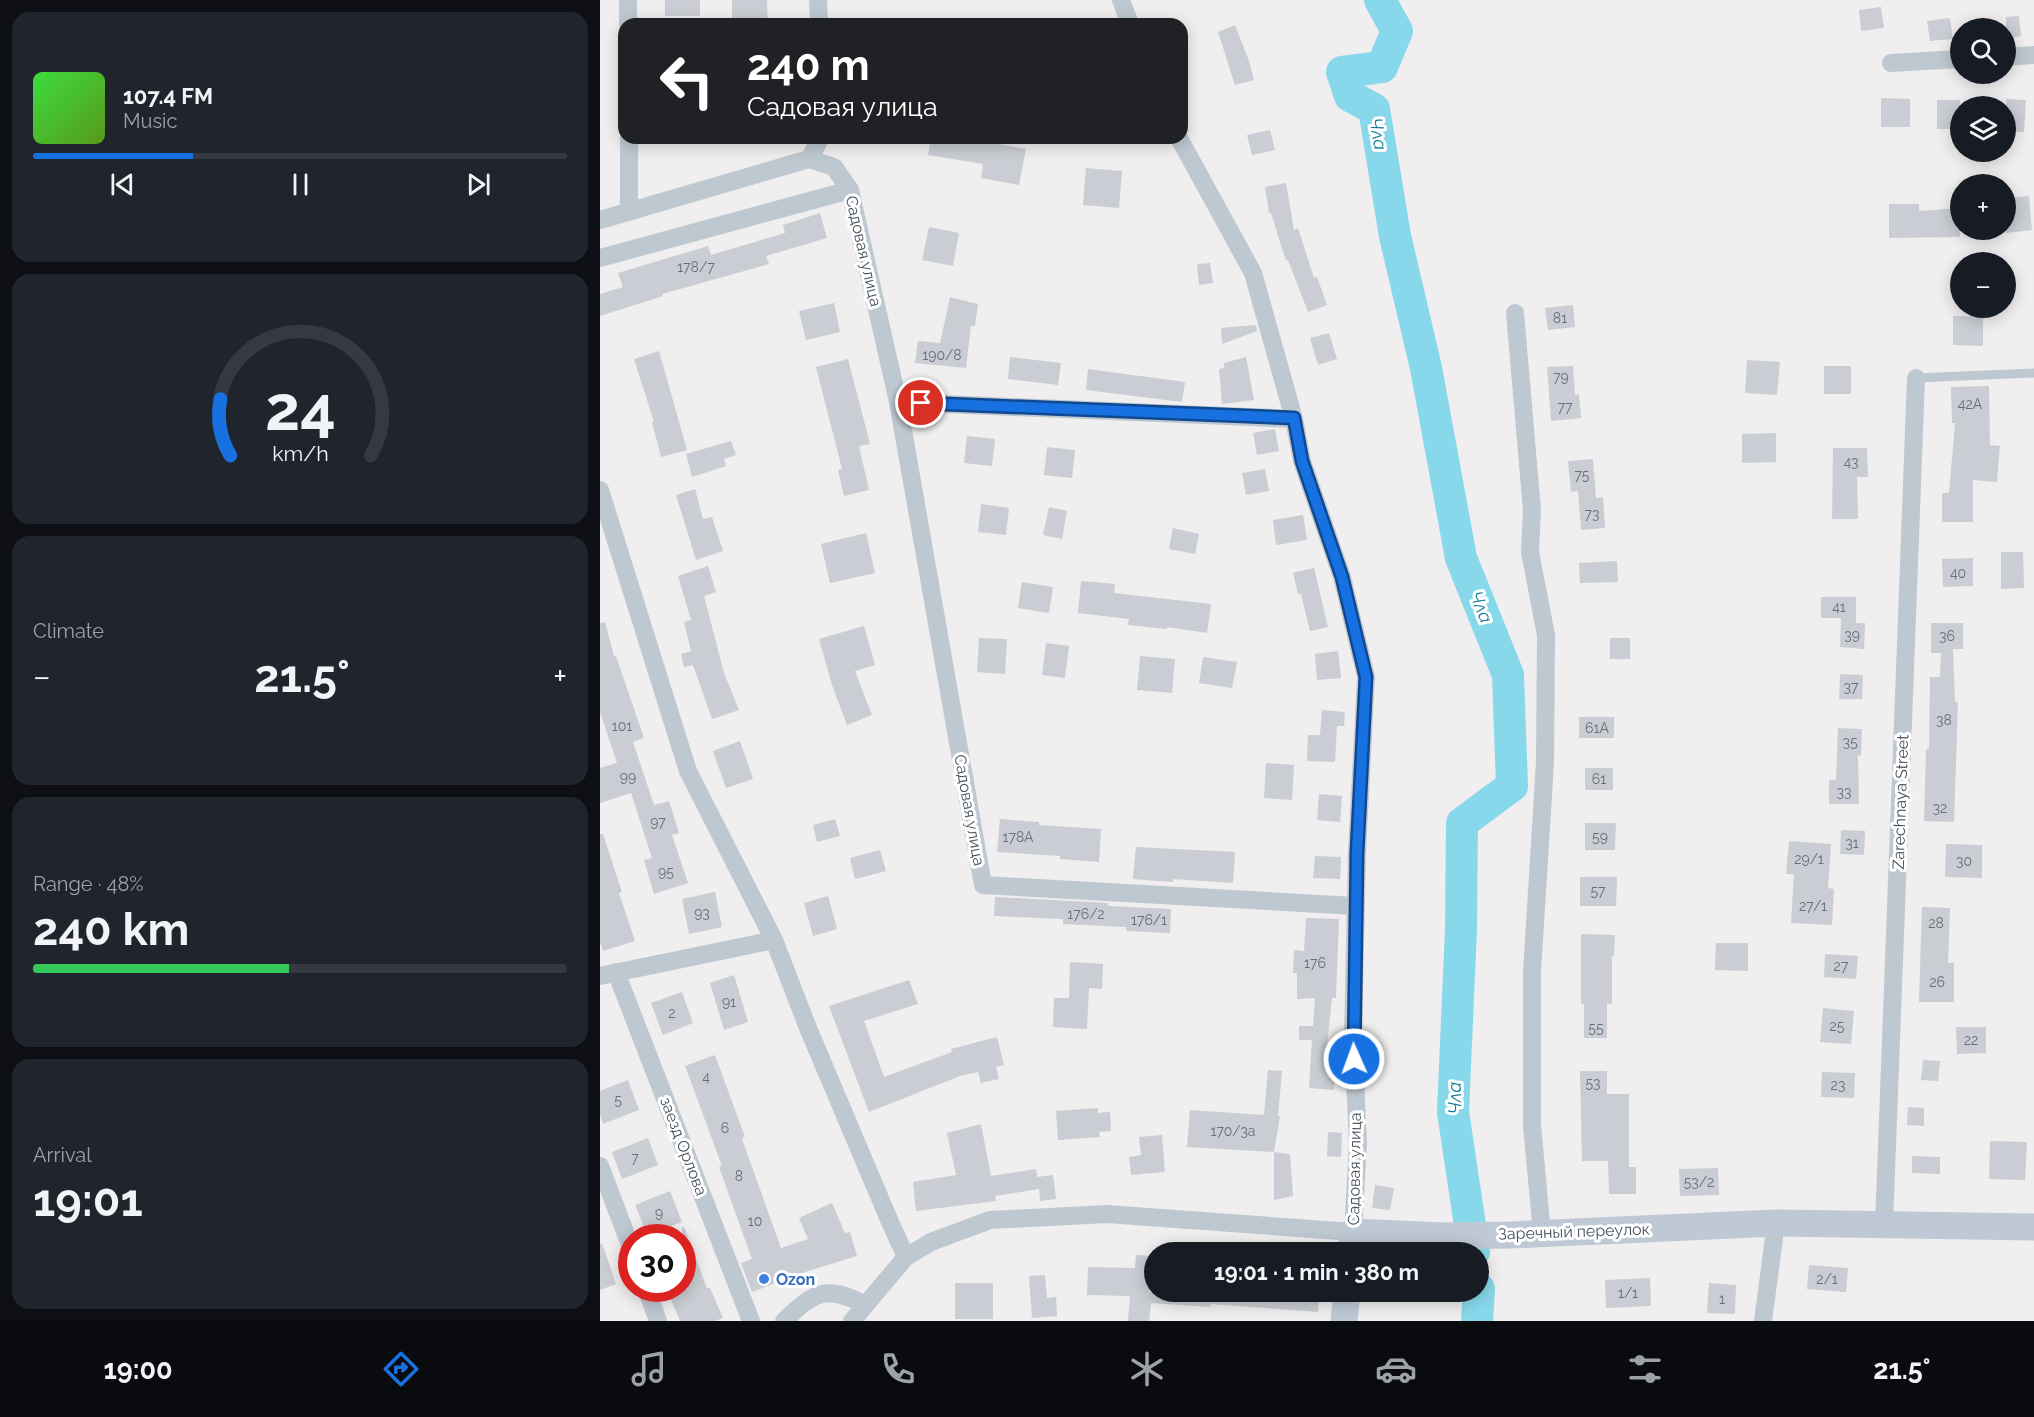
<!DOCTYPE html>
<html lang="en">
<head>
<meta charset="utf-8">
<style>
	:root { --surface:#171b24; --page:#20242c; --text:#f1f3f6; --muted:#9ea1a6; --line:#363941; --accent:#1771e1 }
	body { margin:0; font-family:Raleway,sans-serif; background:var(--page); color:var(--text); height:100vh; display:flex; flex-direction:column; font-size:22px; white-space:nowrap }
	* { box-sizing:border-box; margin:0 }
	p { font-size:20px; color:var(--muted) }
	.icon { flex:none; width:33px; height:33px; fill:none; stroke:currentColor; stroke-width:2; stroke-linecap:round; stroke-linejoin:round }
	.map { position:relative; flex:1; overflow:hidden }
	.drawer { display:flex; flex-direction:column; gap:12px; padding:12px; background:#0d0f14; width:600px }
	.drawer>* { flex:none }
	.banner { position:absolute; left:18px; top:18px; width:570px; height:126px; border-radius:18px; box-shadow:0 3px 15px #0003; background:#202124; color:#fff; overflow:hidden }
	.buttons { position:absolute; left:1350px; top:18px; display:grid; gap:12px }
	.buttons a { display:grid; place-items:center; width:66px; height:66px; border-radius:50%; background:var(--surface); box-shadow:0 3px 15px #0003; font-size:30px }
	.speed { position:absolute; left:18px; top:1224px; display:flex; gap:12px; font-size:30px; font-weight:700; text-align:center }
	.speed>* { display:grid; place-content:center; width:78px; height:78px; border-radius:50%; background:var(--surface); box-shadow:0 3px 15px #0003; line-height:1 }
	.speed .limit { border:9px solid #d22; background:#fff; color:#111 }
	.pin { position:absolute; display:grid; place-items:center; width:51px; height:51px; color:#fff; margin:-26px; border:3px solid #fff; border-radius:50%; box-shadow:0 2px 6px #0007 }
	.me { position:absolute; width:66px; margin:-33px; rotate:358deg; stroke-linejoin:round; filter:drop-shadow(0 0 4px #0008) }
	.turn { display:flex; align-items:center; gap:21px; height:126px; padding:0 30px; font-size:27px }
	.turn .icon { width:78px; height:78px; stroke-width:2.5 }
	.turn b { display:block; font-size:42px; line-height:51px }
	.big { font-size:45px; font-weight:700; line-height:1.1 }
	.drawer .card { flex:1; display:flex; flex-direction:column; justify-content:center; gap:9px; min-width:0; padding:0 21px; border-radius:18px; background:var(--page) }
	.drawer .dial { align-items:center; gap:0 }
	.dial svg { height:156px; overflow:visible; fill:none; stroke:var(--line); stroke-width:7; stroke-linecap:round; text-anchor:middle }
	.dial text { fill:var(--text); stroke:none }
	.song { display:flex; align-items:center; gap:18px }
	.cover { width:72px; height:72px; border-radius:9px; background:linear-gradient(135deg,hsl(120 70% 55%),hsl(90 70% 35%)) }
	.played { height:6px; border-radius:3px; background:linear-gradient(90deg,var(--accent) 30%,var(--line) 30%) }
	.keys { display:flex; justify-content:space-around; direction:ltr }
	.heat { display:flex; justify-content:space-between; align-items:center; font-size:33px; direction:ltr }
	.charge { height:9px; border-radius:4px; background:linear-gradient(90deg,#34c759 48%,var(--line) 0) }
	.trip { position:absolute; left:544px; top:1242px; width:345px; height:60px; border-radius:30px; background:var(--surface); box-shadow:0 3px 15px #0003; font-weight:700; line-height:60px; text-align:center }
	.tab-bar { display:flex; height:96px; justify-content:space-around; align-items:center; background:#090b0e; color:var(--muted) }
	.tab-bar .icon { width:42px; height:42px }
	.tab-bar .current { color:var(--accent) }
	.tab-bar b { font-size:27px; color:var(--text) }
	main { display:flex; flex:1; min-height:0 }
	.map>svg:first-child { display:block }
</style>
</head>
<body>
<main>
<section class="drawer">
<div class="card">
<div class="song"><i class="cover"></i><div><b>107.4 FM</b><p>Music</p></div></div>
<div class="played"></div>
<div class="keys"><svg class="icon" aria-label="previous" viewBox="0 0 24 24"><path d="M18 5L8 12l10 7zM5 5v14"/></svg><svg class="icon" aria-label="pause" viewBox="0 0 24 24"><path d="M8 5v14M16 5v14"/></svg><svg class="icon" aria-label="next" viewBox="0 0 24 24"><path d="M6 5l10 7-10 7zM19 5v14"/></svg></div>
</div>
<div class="card dial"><svg viewBox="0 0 100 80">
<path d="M14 69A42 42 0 1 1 86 69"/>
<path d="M14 69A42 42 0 0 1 9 40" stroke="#1771e1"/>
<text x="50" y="56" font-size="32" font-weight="700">24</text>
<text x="50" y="72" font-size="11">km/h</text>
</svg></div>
<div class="card"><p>Climate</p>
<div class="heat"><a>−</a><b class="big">21.5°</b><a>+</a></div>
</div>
<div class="card"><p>Range · 48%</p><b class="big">240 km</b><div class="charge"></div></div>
<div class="card"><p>Arrival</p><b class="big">19:01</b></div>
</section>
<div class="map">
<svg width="1434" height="1321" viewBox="0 0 1434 1321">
	<rect width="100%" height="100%" fill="#f0eeee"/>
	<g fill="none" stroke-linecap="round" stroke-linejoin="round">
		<path stroke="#88d8ec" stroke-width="32" d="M780 0 797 31 782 67 742 72 750 96 774 109 795 236 826 368 861 558 908 675 912 786 862 823 861 929 853 1112 874 1252
			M877 1321 879 1289"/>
	</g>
	<path fill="#cacdd3" d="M65 0H100V16H65Z
		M132 0H167L168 24H132Z
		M1281 7 1284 28 1261 31 1259 10Z
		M1419 16 1421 36 1406 39V17Z
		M1350 18 1353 39 1330 41 1327 21Z
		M635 25 649 61 654 80 635 85 618 32Z
		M1281 98 1310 99V127H1281Z
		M1406 99 1426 100 1424 132 1406 131Z
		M1337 100H1360V129H1337Z
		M670 130 675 150 652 155 647 135Z
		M331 138H366L426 149 419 185 381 178 383 164 328 155Z
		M486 168 522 171 519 208 483 205Z
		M686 183 694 230 698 228 714 278 717 277 727 305 708 312 688 260 686 261 671 213H669L665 187Z
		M1429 196 1432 230 1406 233V198Z
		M1289 204H1319V211L1360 208V237L1289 238Z
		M220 213 227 238 166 256 169 264 62 294 63 296 0 316V294L23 287 18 273 108 246 111 255 185 233 183 225Z
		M329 227 359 233 353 266 322 260Z
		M610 263 613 283 599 285 597 264Z
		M350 297 378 304 375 326H371L366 368 315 363 318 341 340 343Z
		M234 303 240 332 206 340 199 311Z
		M973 305 975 327 948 330 945 308Z
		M1353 316 1383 317V346L1353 345Z
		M656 325 657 331 622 344 621 328Z
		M729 333 737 359 718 365 710 338Z
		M59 351 87 450 61 457 52 422H54L34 359Z
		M410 357 461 363 458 385 408 379Z
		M646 357 654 400 622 404 619 369 624 368V363Z
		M248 359 270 444 259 446 269 490 244 496 238 470 242 469 216 367Z
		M1147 360 1180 362 1177 395 1145 393Z
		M973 366 975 395 979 394 981 418 951 421 947 367Z
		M1224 366H1251V394H1224Z
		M488 369 585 382 582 402 486 390Z
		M1389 386 1390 445 1400 446 1397 482 1373 480V522H1342V493H1349L1355 423H1352L1351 387Z
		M675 429 679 451 657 455 653 433Z
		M1176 433V462L1142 463V434Z
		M367 436 395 439 392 466 364 463Z
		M131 441 136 455 124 459 126 466 92 477 86 454Z
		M447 447 475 450 472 478 444 475Z
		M1233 448H1267L1268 477H1257L1258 519H1232Z
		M993 459 996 498 1003 497 1005 528 981 530 978 491 971 492 968 461Z
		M665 469 669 491 646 495 642 473Z
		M95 489 103 519 112 517 123 551 96 560 76 495Z
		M381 504 409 508 406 535 378 532Z
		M449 507 467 511 462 539 443 535Z
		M703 515 707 540 676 545 673 520Z
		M573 528 599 534 595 554 569 549Z
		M266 533 275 573 230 583 221 544Z
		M1401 552H1423L1424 588 1401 589Z
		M1373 558V586L1343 587 1342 559Z
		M1017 561 1018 582 980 583 979 563Z
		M108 566 116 592 104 596 124 673 139 710 112 719 93 665 84 667 81 654 91 651 84 622 91 620 78 576Z
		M714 568 728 627 710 631 701 594H698L693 573Z
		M481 581 515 584 514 593 611 604 607 633 567 627V629L528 625 529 619 478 613Z
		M422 582 453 587 449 613 418 608Z
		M1221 597H1256V623H1265L1264 649 1240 647 1241 618H1221Z
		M5 622 14 656H16L44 738 33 742 54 805 69 801 79 833 72 835 88 883 54 894 44 860 52 858 31 793 0 803V768L17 763 0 712V623Z
		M1331 623H1363V649H1353L1355 702H1358L1354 822 1324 821 1326 749H1329L1330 677H1340L1341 653H1331Z
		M264 626 275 665 255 671 272 715 247 725 232 685 219 639Z
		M379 638 407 639 405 674 377 672Z
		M1010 638H1030V659H1010Z
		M446 643 469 646 465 678 442 675Z
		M738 651 741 678 717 680 715 654Z
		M540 656 575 659 572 693 537 690Z
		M603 657 637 662 632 688 599 683Z
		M1240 674 1263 675 1262 699H1239Z
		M722 710 745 712 744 726H737L735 762 707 761 708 735H720Z
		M979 717H1014V738H979Z
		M1238 728 1262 729 1261 756 1258 755 1259 804H1229V780H1236Z
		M140 741 153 779 126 788 113 751Z
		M666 763 694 765 692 800 664 798Z
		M985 768H1013V790H985Z
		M719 794 742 796 740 822 717 820Z
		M235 819 240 836 217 842 213 825Z
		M400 819 439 822V825L501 829 499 862 460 859V856L397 852Z
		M985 823H1016L1015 850H985Z
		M1241 830 1265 831 1264 855 1240 854Z
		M0 834H3L22 892 19 893 35 941 3 951 0 942Z
		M1189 841 1231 844 1228 888 1234 889 1232 925 1191 923 1194 874H1186Z
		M1346 844 1382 845V878L1345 877Z
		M536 847 635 852 633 883 573 879V882L533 879Z
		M280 850 286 871 255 879 250 858Z
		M715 856 741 857 740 879 713 878Z
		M980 877H1017L1016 906H980Z
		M115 892 122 927 89 934 82 899Z
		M228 896 237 929 213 936 204 903Z
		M395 897 509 903 508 906 571 909 570 933 526 931V927L463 924V919L394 916Z
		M1322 907 1350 908 1348 963H1354V1002H1319Z
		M706 918 739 919 736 998H732L727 1045 736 1046 734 1090 709 1088 712 1040H699V1026H713L715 998 697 999V973H693L694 950 704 951Z
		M981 934 1015 935 1014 956H1012V1004H1007V1038H984V1004H981Z
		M1116 943H1148V971L1115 970Z
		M1225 954 1258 956 1256 979 1224 977Z
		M470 962 503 964 502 989 489 988 487 1029 453 1027 454 998H469Z
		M134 975 148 1022 124 1030 110 983Z
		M309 980 318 1004 264 1021 284 1077 352 1052 351 1049 397 1037 404 1065 396 1067 399 1079 381 1083 378 1072 360 1076 269 1112 229 1006Z
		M82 992 93 1023 63 1035 51 1003Z
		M1223 1008 1254 1011 1251 1044 1220 1042Z
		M1356 1027H1386V1053L1357 1054Z
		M115 1055 145 1137 142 1138 143 1142 181 1248 208 1239 199 1218 232 1203 245 1233 250 1232 257 1256 208 1271 152 1292 141 1263 152 1259 119 1167 122 1166 85 1066Z
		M1323 1060 1340 1061 1338 1081 1321 1080Z
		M668 1070 682 1071 678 1116H680L674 1152 587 1147 590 1110 664 1115Z
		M980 1071H1007V1094H1029V1167H1036V1194H1009L1008 1161H982Z
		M1222 1072 1255 1073 1254 1098 1221 1097Z
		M28 1080 39 1110 3 1124 0 1115V1091Z
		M1308 1107 1324 1108V1126L1307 1125Z
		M498 1108V1113L510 1112 511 1131 499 1132 500 1137 458 1140 456 1111Z
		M381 1124 391 1176 436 1169 437 1177 453 1175 456 1199 440 1201 439 1189 395 1196 396 1201 316 1211 313 1182 356 1175 347 1133Z
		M728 1132 742 1133 741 1157 727 1156Z
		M562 1135 565 1172 531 1175 529 1157 541 1155 539 1137Z
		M48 1138 58 1165 22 1179 12 1152Z
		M1390 1141 1427 1142 1425 1180 1389 1179Z
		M674 1152 690 1154 693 1196 674 1200Z
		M1312 1156 1340 1157V1174L1312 1173Z
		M1118 1168 1119 1195 1080 1196 1079 1169Z
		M775 1185 794 1188 790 1210 772 1208Z
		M70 1191 82 1222 47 1235 35 1205Z
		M82 1227H84L107 1288H110L123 1318 115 1321H80L66 1288H82Z
		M2 1243 16 1284 0 1290V1244Z
		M536 1255 551 1256 549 1292H719L718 1312 611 1304 610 1307 551 1303 549 1321H528L530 1296 487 1295 488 1267 535 1268Z
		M1209 1265 1248 1268 1246 1292 1207 1289Z
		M445 1275 447 1298 456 1297 457 1316 432 1318 429 1276Z
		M1050 1278 1051 1306 1006 1308 1005 1280Z
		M355 1283H393V1319H355Z
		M1109 1283 1136 1285 1135 1314 1107 1313Z"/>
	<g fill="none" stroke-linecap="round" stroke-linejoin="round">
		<path stroke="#bec8d0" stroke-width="9" d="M1316 378 1434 373"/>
		<path stroke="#bec8d0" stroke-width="18" d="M28 0V24
			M218 0 219 24
			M521 0 530 24
			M1406 57 1434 55
			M1291 63 1360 59
			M29 138V212
			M209 159 218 143 219 138
			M0 220 209 159 234 167 250 190 298 402 383 885 755 906
			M0 258 250 190
			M915 313 932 510 930 552 946 635 945 762 932 971V1125L942 1233
			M298 402 694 419
			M0 490 88 771 174 940 208 1028 290 1222 306 1257
			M16 972 151 1321
			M0 976 174 940
			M0 1166 32 1250
			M1284 1225 1316 378
			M46 1288 58 1321
			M184 1321C214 1292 226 1284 265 1305
			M252 1321 306 1257 331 1242 390 1220 507 1214 753 1232 758 1144 753 1037 757 852 766 677 742 577 702 461 694 419 653 273 579 138
			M1163 1321 1176 1223"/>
		<path stroke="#bec9d5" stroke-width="27" d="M751 1252 753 1232 844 1236 910 1235 1176 1223 1434 1227
			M744 1321 747 1292"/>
	</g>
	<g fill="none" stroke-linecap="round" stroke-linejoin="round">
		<g stroke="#0f4992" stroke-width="15">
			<path id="route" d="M321 403 694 418 702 461 742 577 766 677 757 852 754 1059"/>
		</g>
		<use href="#route" stroke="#1771e1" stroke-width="10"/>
	</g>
	<circle fill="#3f7fe0" stroke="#fff" stroke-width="2" cx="164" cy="1279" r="6"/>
	<g text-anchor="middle" stroke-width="6" stroke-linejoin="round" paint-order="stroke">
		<g font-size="14" fill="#677079">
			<text x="96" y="272">178/7</text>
			<text x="960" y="323">81</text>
			<text x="342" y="360">190/8</text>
			<text x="961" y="382">79</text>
			<text x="1370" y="409">42А</text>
			<text x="965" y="412">77</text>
			<text x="1251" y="467">43</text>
			<text x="982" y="480">75</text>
			<text x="992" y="519">73</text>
			<text x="1358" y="578">40</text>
			<text x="1239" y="612">41</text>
			<text x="1252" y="640">39</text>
			<text x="1347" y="641">36</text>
			<text x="1251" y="692">37</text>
			<text x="1344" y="725">38</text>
			<text x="22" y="731">101</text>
			<text x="997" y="733">61А</text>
			<text x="1250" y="747">35</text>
			<text x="28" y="782">99</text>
			<text x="999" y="784">61</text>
			<text x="1244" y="797">33</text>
			<text x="1340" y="813">32</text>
			<text x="58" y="827">97</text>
			<text x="418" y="842">178А</text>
			<text x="1000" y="842">59</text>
			<text x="1252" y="848">31</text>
			<text x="1209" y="864">29/1</text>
			<text x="1364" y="866">30</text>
			<text x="66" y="877">95</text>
			<text x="998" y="896">57</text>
			<text x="1213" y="911">27/1</text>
			<text x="102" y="918">93</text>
			<text x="486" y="919">176/2</text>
			<text x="549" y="925">176/1</text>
			<text x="1336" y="928">28</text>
			<text x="715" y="968">176</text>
			<text x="1241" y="971">27</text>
			<text x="1337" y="987">26</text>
			<text x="129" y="1007">91</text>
			<text x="72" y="1018">2</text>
			<text x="1237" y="1031">25</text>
			<text x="996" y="1033">55</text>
			<text x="1371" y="1045">22</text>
			<text x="106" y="1082">4</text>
			<text x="993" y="1088">53</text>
			<text x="1238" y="1090">23</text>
			<text x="18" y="1105">5</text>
			<text x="125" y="1133">6</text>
			<text x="633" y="1136">170/3а</text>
			<text x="35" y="1163">7</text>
			<text x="139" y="1181">8</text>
			<text x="1099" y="1187">53/2</text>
			<text x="59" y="1218">9</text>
			<text x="155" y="1226">10</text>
			<text x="1227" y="1284">2/1</text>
			<text x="1028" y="1298">1/1</text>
			<text x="1122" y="1304">1</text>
		</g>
		<g font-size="16" fill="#46515b" stroke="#fff">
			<text transform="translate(264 251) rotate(77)" y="6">Садовая улица</text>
			<text transform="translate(1300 802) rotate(-88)" y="6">Zarechnaya Street</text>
			<text transform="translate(370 810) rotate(80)" y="6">Садовая улица</text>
			<text transform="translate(84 1146) rotate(69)" y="6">заезд Орлова</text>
			<text transform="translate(754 1169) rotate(-89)" y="6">Садовая улица</text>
			<text transform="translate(974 1231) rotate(-2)" y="6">Заречный переулок</text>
		</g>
		<g font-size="16" font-weight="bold" fill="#366cbe" stroke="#fff" text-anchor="start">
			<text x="176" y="1285">Ozon</text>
		</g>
		<g font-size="18" font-style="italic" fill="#0c7d9a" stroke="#fff">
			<text transform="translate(778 134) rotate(80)" y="6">Чла</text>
			<text transform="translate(881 607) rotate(68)" y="6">Чла</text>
			<text transform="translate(855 1098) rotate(-90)" y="6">Чла</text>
		</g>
	</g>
</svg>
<div class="buttons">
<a><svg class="icon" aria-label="search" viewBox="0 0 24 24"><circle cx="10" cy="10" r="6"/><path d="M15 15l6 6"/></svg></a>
<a><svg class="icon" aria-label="layers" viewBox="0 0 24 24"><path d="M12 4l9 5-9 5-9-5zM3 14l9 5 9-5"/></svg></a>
<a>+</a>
<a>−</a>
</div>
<div class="speed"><div class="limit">30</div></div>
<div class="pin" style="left:321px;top:403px;background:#d93025"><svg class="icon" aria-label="arrive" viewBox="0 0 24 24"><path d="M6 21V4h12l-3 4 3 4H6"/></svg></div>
<svg class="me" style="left:754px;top:1059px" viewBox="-20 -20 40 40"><circle r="17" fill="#1771e1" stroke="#fff" stroke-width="3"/><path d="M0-11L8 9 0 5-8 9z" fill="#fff"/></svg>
<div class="trip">19:01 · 1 min · 380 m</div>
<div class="banner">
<div class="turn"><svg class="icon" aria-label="left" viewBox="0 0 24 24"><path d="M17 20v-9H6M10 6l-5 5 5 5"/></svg><div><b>240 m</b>Садовая улица</div></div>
</div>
</div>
</main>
<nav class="tab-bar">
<b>19:00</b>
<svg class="icon current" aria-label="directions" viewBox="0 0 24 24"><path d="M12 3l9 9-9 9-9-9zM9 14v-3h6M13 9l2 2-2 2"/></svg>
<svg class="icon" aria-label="music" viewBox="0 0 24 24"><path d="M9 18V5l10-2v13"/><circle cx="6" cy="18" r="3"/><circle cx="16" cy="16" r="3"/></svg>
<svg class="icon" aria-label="phone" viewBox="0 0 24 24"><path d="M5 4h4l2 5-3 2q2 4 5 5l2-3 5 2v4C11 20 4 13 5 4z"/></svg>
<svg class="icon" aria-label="climate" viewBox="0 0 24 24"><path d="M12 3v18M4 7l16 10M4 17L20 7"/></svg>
<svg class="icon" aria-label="car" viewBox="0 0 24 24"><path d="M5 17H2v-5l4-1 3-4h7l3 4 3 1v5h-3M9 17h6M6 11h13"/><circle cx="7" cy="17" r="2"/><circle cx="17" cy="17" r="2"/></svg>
<svg class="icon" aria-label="filters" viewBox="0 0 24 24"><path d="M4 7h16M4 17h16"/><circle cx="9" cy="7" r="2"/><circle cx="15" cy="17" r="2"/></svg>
<b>21.5°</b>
</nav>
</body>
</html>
